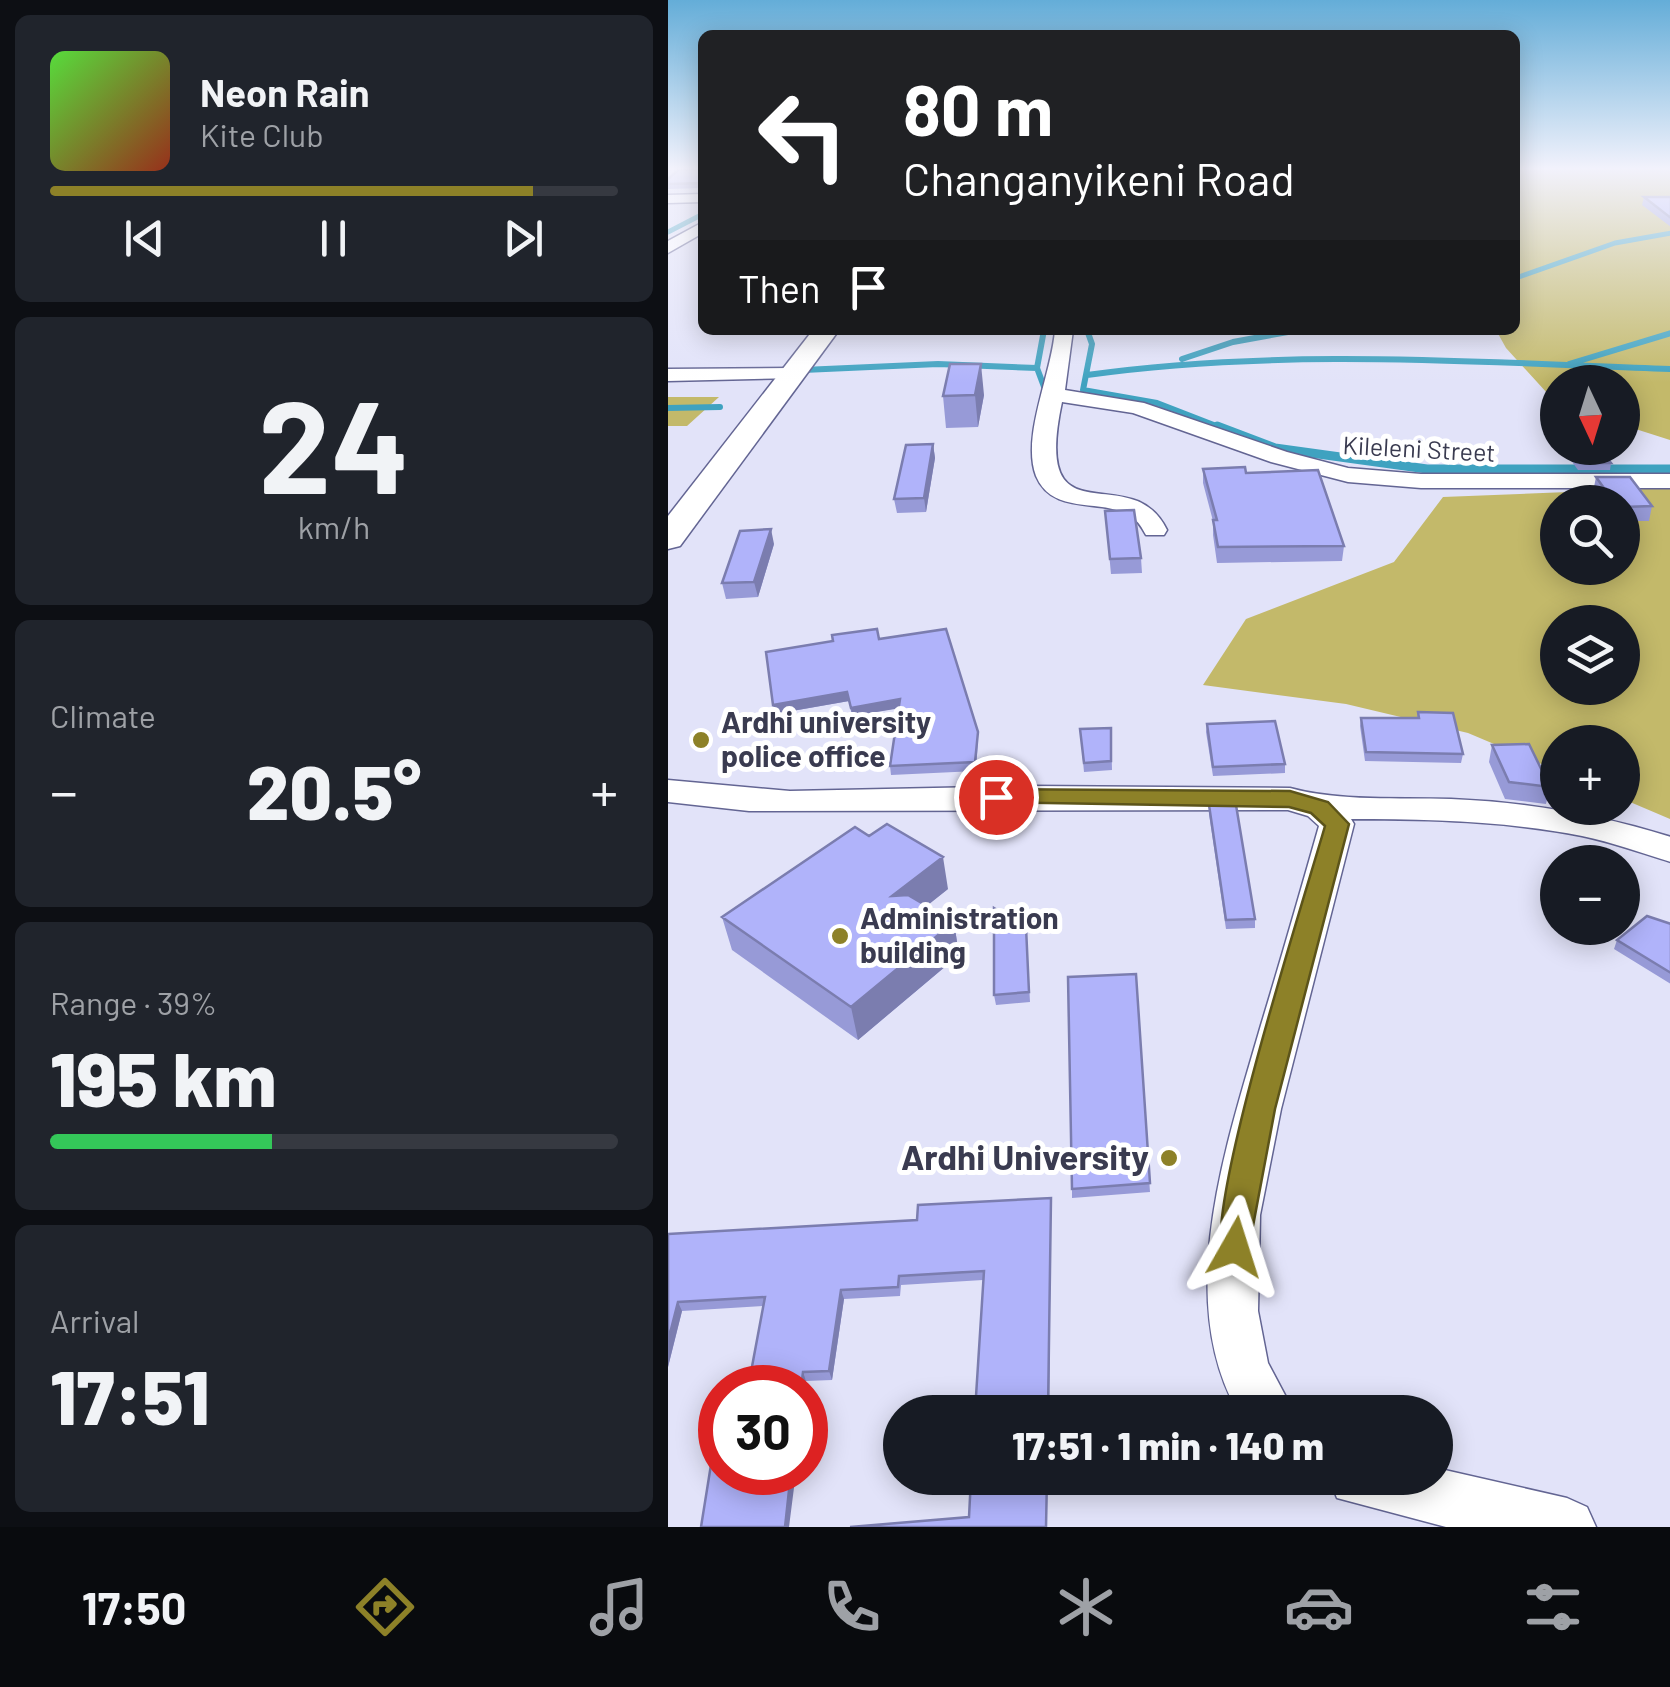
<!DOCTYPE html>
<html lang="en">
<head>
<meta charset="utf-8">
<style>
	:root { --surface:#171b24; --page:#20242c; --text:#f1f3f6; --muted:#9ea1a6; --line:#363941; --accent:#8d8128 }
	body { margin:0; font-family:Barlow,sans-serif; background:var(--page); color:var(--text); height:100vh; display:flex; flex-direction:column; font-size:38px; white-space:nowrap }
	* { box-sizing:border-box; margin:0 }
	p { font-size:32px; color:var(--muted) }
	.icon { flex:none; width:55px; height:55px; fill:none; stroke:currentColor; stroke-width:2; stroke-linecap:round; stroke-linejoin:round }
	.map { position:relative; flex:1; overflow:hidden }
	.panel { display:flex; flex-direction:column; gap:15px; padding:15px; background:#0d0f14; width:668px }
	.panel>* { flex:none }
	.guide { position:absolute; left:30px; top:30px; width:822px; height:305px; border-radius:15px; box-shadow:0 5px 25px #0003; background:#202124; color:#fff; overflow:hidden }
	.needle { width:65px; rotate:176deg }
	.controls { position:absolute; left:872px; top:365px; display:grid; gap:20px }
	.controls a { display:grid; place-items:center; width:100px; height:100px; border-radius:50%; background:var(--surface); box-shadow:0 5px 25px #0003; font-size:50px }
	.speed { position:absolute; left:30px; top:1365px; display:flex; gap:20px; font-size:50px; font-weight:700; text-align:center }
	.speed>* { display:grid; place-content:center; width:130px; height:130px; border-radius:50%; background:var(--surface); box-shadow:0 5px 25px #0003; line-height:1 }
	.speed .limit { border:15px solid #d22; background:#fff; color:#111 }
	.pin { position:absolute; display:grid; place-items:center; width:85px; height:85px; color:#fff; margin:-42px; border:5px solid #fff; border-radius:50%; box-shadow:0 2px 10px #0007 }
	.me { position:absolute; width:110px; margin:-55px; rotate:6deg; stroke-linejoin:round; filter:drop-shadow(0 0 8px #0008) }
	.turn { display:flex; align-items:center; gap:35px; height:210px; padding:0 40px; font-size:45px }
	.turn .icon { width:130px; height:130px; stroke-width:2.5 }
	.turn b { display:block; font-size:70px; line-height:85px }
	.then { display:flex; align-items:center; height:95px; padding:0 40px; background:#0003; gap:20px; font-size:38px }
	.big { font-size:75px; font-weight:800; line-height:1.1 }
	.panel .widget { flex:1; display:flex; flex-direction:column; justify-content:center; gap:15px; min-width:0; padding:0 35px; border-radius:15px; background:var(--page) }
	.panel .dial { align-items:center; gap:0 }
	.dial b { font-size:130px; line-height:1 }
	.song { display:flex; align-items:center; gap:30px }
	.cover { width:120px; height:120px; border-radius:15px; background:linear-gradient(135deg,hsl(110 70% 55%),hsl(10 70% 35%)) }
	.played { height:10px; border-radius:5px; background:linear-gradient(90deg,var(--accent) 85%,var(--line) 85%) }
	.keys { display:flex; justify-content:space-around; direction:ltr }
	.heat { display:flex; justify-content:space-between; align-items:center; font-size:55px; direction:ltr }
	.charge { height:15px; border-radius:8px; background:linear-gradient(90deg,#34c759 39%,var(--line) 0) }
	.trip { position:absolute; left:215px; top:1395px; width:570px; height:100px; border-radius:50px; background:var(--surface); box-shadow:0 5px 25px #0003; font-weight:800; line-height:100px; text-align:center }
	.menu { display:flex; height:160px; justify-content:space-around; align-items:center; background:#090b0e; color:var(--muted) }
	.menu .icon { width:70px; height:70px }
	.menu .selected { color:var(--accent) }
	.menu b { font-size:45px; color:var(--text) }
	main { display:flex; flex:1; min-height:0 }
	.map>svg:first-child { display:block }
</style>
</head>
<body>
<main>
<section class="panel">
<div class="widget">
<div class="song"><i class="cover"></i><div><b>Neon Rain</b><p>Kite Club</p></div></div>
<div class="played"></div>
<div class="keys"><svg class="icon" aria-label="previous" viewBox="0 0 24 24"><path d="M18 5L8 12l10 7zM5 5v14"/></svg><svg class="icon" aria-label="pause" viewBox="0 0 24 24"><path d="M8 5v14M16 5v14"/></svg><svg class="icon" aria-label="next" viewBox="0 0 24 24"><path d="M6 5l10 7-10 7zM19 5v14"/></svg></div>
</div>
<div class="widget dial"><b>24</b><p>km/h</p></div>
<div class="widget"><p>Climate</p>
<div class="heat"><a>−</a><b class="big">20.5°</b><a>+</a></div>
</div>
<div class="widget"><p>Range · 39%</p><b class="big">195 km</b><div class="charge"></div></div>
<div class="widget"><p>Arrival</p><b class="big">17:51</b></div>
</section>
<div class="map">
<svg width="1003" height="1527" viewBox="0 0 1003 1527">
	<rect width="100%" height="100%" fill="#e2e3f9"/>
	<path fill="#c3b96a" fill-rule="evenodd" d="M848 169H1002V440L955 425V382H890V405L838 348 828 330H848Z
		M0 397H51L19 426H0Z
		M1002 488V819L955 799V742H890V771L800 733 678 704 535 685 578 619 726 562 775 497ZM890 502H955V568H890ZM890 622H955V688H890Z"/>
	<g fill="none" stroke-linecap="round" stroke-linejoin="round">
		<path stroke="#3fa2c0" stroke-width="5" d="M0 232 35 214
			M848 278 947 243 1003 233"/>
		<path stroke="#3fa2c0" stroke-width="6" d="M376 330 369 368 378 392
			M419 330 424 344 415 390 489 403 556 429
			M514 359 565 342 631 330
			M901 364 1003 333
			M135 370 270 364 369 368
			M419 375C612 348 808 362 1003 369
			M0 408 52 407"/>
		<path stroke="#3fa2c0" stroke-width="9" d="M549 426 607 448 759 469H1003"/>
		<g stroke="#636593" stroke-width="3">
			<path id="street" d="M35 194V202L0 203V195Z
				M35 222V233L0 253V241Z
				M387 330H405L397 390 476 403 619 452 680 468 753 474H1003V488H753L680 482 603 462 465 413 394 402C363 547 463 455 499 530L496 535H478C474 528 471 522 464 517 436 497 385 517 368 476 353 436 384 373 387 330Z
				M124 368 134 374 131 378 0 381V369Z
				M0 780 122 791 363 786 622 788C674 802 729 797 783 799 858 802 931 814 1003 837V862C973 853 944 842 914 836 838 821 760 819 683 819L686 824 613 1109 592 1215 590 1311 600 1363 626 1412H570C505 1298 559 1143 593 1025 613 959 632 893 651 826L640 816 620 810 81 811 0 802Z
				M768 1468 899 1498 919 1507 928 1527H778L669 1498 661 1478H768Z"/>
		</g>
		<g stroke="#636593" stroke-width="3">
			<path id="secondary" d="M145 330H171L12 546 0 549V516Z"/>
		</g>
		<use href="#street" fill="#fff" fill-rule="evenodd"/>
		<use href="#secondary" fill="#fff" fill-rule="evenodd"/>
	</g>
	<path fill="#979ad7" d="M35 170V188L0 189V184Z
		M976 197H1003V227L974 205Z
		M316 395 310 427 278 428 275 396Z
		M265 444 267 458 258 512 229 513 226 499Z
		M894 448H931L943 463 942 470H910Z
		M535 469 676 546 674 561 549 563 545 535V521L535 483Z
		M928 477 984 506 981 521H955V502H932L925 492Z
		M437 511 473 558 474 573 443 574Z
		M106 544 90 597 58 599 54 583Z
		M211 639 310 732V741L308 771 223 775 222 766 230 708 184 716 181 701 107 714Z
		M750 712 795 754 793 763 697 761 692 726 693 718H749Z
		M539 724 617 764V773L545 776 538 732Z
		M443 728 444 770 416 772 412 729Z
		M824 745 882 787 878 804 837 799 821 762Z
		M541 805 587 919V928L558 929 541 814Z
		M280 889 258 906 286 922 291 955 190 1040 64 950 54 917Z
		M1003 924V984L946 949 949 940Z
		M358 927 362 1002 328 1005 326 995Z
		M468 974 482 1192 404 1198V1189Z
		M383 1198 381 1412H307L315 1280 233 1285 232 1296 176 1299 164 1380 138 1381 95 1306 14 1311 0 1367V1234L249 1220Z"/>
	<path fill="#7b7daf" d="M313 364 316 395 310 427 307 395Z
		M265 444 267 458 258 512 256 498Z
		M103 529 106 544 90 597 86 582Z
		M179 692 181 701 107 714 105 705Z
		M232 699 233 708 184 716 183 708Z
		M275 857 280 889 230 929 224 896Z
		M286 922 291 955 190 1040 183 1007Z
		M383 1198 381 1412H380Z
		M173 1290 176 1299 164 1380 161 1371Z
		M10 1302 14 1311 0 1367V1341Z
		M135 1372 138 1381V1388H133Z
		M123 1472H128L121 1527H117Z"/>
	<path fill="#b0b3fa" stroke="#7b7daf" stroke-width="2.5" d="M10 170H35V183L0 184V179Z
		M976 197H1003V218Z
		M282 364H313L307 395 275 396Z
		M265 444 256 498 226 499 238 445Z
		M901 448H931L943 463H912Z
		M577 467 578 473 650 470 676 546 550 547 545 520H549L535 469Z
		M928 477H962L984 506 955 507V502H946Z
		M466 510 473 558 442 559 437 511Z
		M103 529 86 582 54 583 72 531Z
		M209 629 211 639 278 629 310 732 307 762 222 766 232 699 183 708 179 692 105 705 98 652 165 641 164 635Z
		M750 712 785 713 795 754 698 752 693 718H751Z
		M607 721 617 764 545 767 539 724Z
		M443 728V761L416 763 412 729Z
		M861 744 882 787 841 782 824 745Z
		M541 805H568L587 919 558 920Z
		M219 824 275 857 224 896 240 895 286 922 183 1007 54 917 187 827 201 836Z
		M326 908 358 927 361 992 326 995Z
		M979 916 1003 924V973L949 940Z
		M468 974 482 1183 404 1189 400 977Z
		M383 1198 380 1412H307L316 1271 231 1276 230 1287 173 1290 161 1371 135 1372 133 1388H80L97 1297 10 1302 0 1341V1234L249 1220 250 1205Z
		M50 1421H52V1472H123L117 1527H33Z
		M303 1478H379L378 1527H182L301 1517Z"/>
	<linearGradient id="sky" x2="0" y2="1"><stop stop-color="#64add8"/><stop offset="0.44" stop-color="#f2f2fc"/><stop offset="1" stop-color="#f2f2fc" stop-opacity="0"/></linearGradient>
	<rect width="1003" height="383" fill="url(#sky)"/>
	<path fill="#8d8128" stroke="#5c541a" stroke-width="2.5" d="M328 789 622 791 660 802 681 824 607 1109 579 1258 567 1262 555 1258C535 1212 638 893 657 826L643 813 621 807 319 802 316 797Z"/>
	<g fill="#8d8128" stroke="#fff" stroke-width="4">
		<circle cx="33" cy="740" r="10"/>
		<circle cx="172" cy="936" r="10"/>
		<circle cx="501" cy="1158" r="10"/>
	</g>
	<g text-anchor="middle" stroke-width="10" stroke-linejoin="round" paint-order="stroke">
		<g font-size="25" fill="#3a3b50" stroke="#fff">
			<text transform="translate(751 449) rotate(3)" y="9">Kileleni Street</text>
		</g>
		<g font-size="30" font-weight="bold" fill="#3a3b50" stroke="#fff" text-anchor="start">
			<text x="53" y="733">Ardhi university<tspan x="53" dy="34">police office</tspan></text>
			<text x="192" y="929">Administration<tspan x="192" dy="34">building</tspan></text>
		</g>
		<g font-size="35" font-weight="bold" fill="#3a3b50" stroke="#fff" text-anchor="end">
			<text x="481" y="1170">Ardhi University</text>
		</g>
	</g>
</svg>
<div class="controls">
<a><svg class="needle" viewBox="-14 -14 28 28"><path d="M0-13l5 13h-10z" fill="#e53935"/><path d="M0 13l5-13h-10z" fill="#9ea1a6"/></svg></a>
<a><svg class="icon" aria-label="search" viewBox="0 0 24 24"><circle cx="10" cy="10" r="6"/><path d="M15 15l6 6"/></svg></a>
<a><svg class="icon" aria-label="layers" viewBox="0 0 24 24"><path d="M12 4l9 5-9 5-9-5zM3 14l9 5 9-5"/></svg></a>
<a>+</a>
<a>−</a>
</div>
<div class="speed"><div class="limit">30</div></div>
<div class="pin" style="left:328px;top:797px;background:#d93025"><svg class="icon" aria-label="arrive" viewBox="0 0 24 24"><path d="M6 21V4h12l-3 4 3 4H6"/></svg></div>
<svg class="me" style="left:567px;top:1247px" viewBox="-20 -20 40 40"><path d="M0-17L14 15 0 8-14 15z" fill="#8d8128" stroke="#fff" stroke-width="4"/></svg>
<div class="trip">17:51 · 1 min · 140 m</div>
<div class="guide">
<div class="turn"><svg class="icon" aria-label="left" viewBox="0 0 24 24"><path d="M17 20v-9H6M10 6l-5 5 5 5"/></svg><div><b>80 m</b>Changanyikeni Road</div></div>
<div class="then">Then<svg class="icon" aria-label="arrive" viewBox="0 0 24 24"><path d="M6 21V4h12l-3 4 3 4H6"/></svg></div>
</div>
</div>
</main>
<nav class="menu">
<b>17:50</b>
<svg class="icon selected" aria-label="directions" viewBox="0 0 24 24"><path d="M12 3l9 9-9 9-9-9zM9 14v-3h6M13 9l2 2-2 2"/></svg>
<svg class="icon" aria-label="music" viewBox="0 0 24 24"><path d="M9 18V5l10-2v13"/><circle cx="6" cy="18" r="3"/><circle cx="16" cy="16" r="3"/></svg>
<svg class="icon" aria-label="phone" viewBox="0 0 24 24"><path d="M5 4h4l2 5-3 2q2 4 5 5l2-3 5 2v4C11 20 4 13 5 4z"/></svg>
<svg class="icon" aria-label="climate" viewBox="0 0 24 24"><path d="M12 3v18M4 7l16 10M4 17L20 7"/></svg>
<svg class="icon" aria-label="car" viewBox="0 0 24 24"><path d="M5 17H2v-5l4-1 3-4h7l3 4 3 1v5h-3M9 17h6M6 11h13"/><circle cx="7" cy="17" r="2"/><circle cx="17" cy="17" r="2"/></svg>
<svg class="icon" aria-label="filters" viewBox="0 0 24 24"><path d="M4 7h16M4 17h16"/><circle cx="9" cy="7" r="2"/><circle cx="15" cy="17" r="2"/></svg>
</nav>
</body>
</html>
